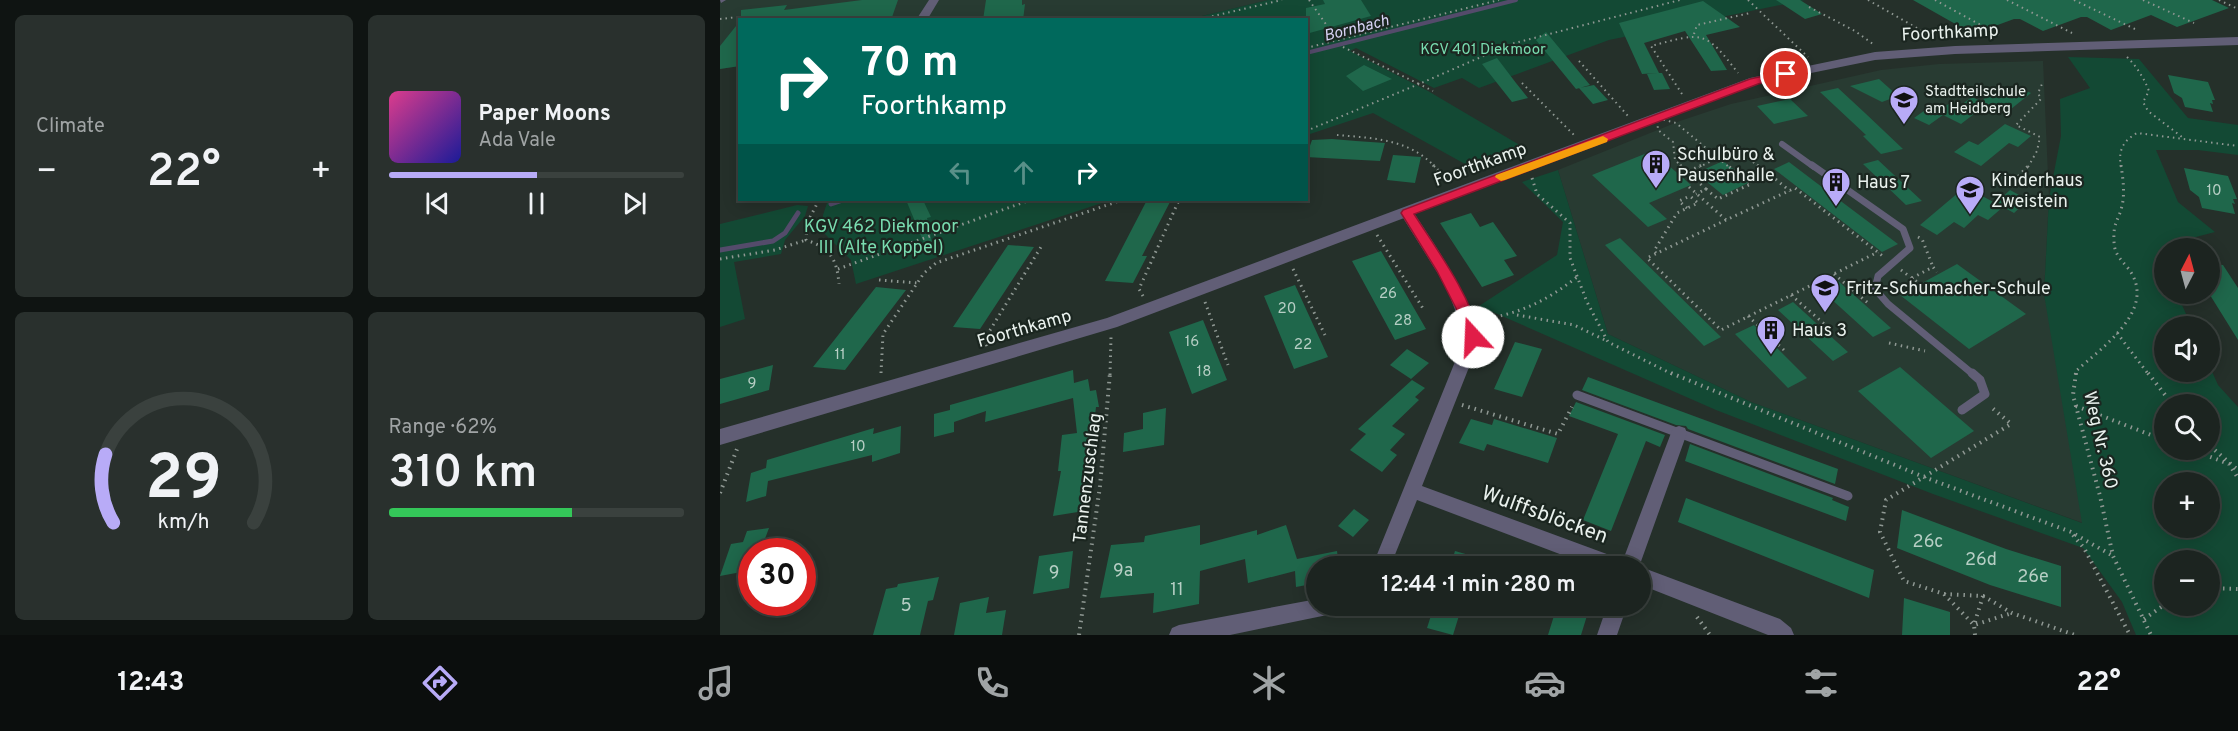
<!DOCTYPE html>
<html lang="en">
<head>
<meta charset="utf-8">
<style>
	:root { --surface:#1c2420; --page:#29302d; --text:#f1f3f6; --muted:#a0a4a5; --line:#3a413e; --accent:#b8abf7 }
	body { margin:0; font-family:Overpass,sans-serif; background:var(--page); color:var(--text); height:100vh; display:flex; flex-direction:column; font-size:22px; white-space:nowrap }
	* { box-sizing:border-box; margin:0 }
	p { font-size:20px; color:var(--muted) }
	.icon { flex:none; width:33px; height:33px; fill:none; stroke:currentColor; stroke-width:2; stroke-linecap:round; stroke-linejoin:round }
	.map { position:relative; flex:1; overflow:hidden }
	.sheet { display:flex; flex-direction:column; gap:15px; padding:15px; background:#0f1412; width:720px }
	.sheet>* { flex:none }
	.guide { position:absolute; left:18px; top:18px; width:570px; height:183px; border-radius:0px; box-shadow:0 3px 15px #0003,0 0 0 2px var(--line); background:#00695c; color:#fff; overflow:hidden }
	.needle { width:39px; rotate:6deg }
	.controls { position:absolute; left:1434px; top:238px; display:grid; gap:12px }
	.controls a { display:grid; place-items:center; width:66px; height:66px; border-radius:50%; background:var(--surface); box-shadow:0 3px 15px #0003,0 0 0 2px var(--line); font-size:30px }
	.speed { position:absolute; left:18px; top:538px; display:flex; gap:12px; font-size:30px; font-weight:700; text-align:center }
	.speed>* { display:grid; place-content:center; width:78px; height:78px; border-radius:50%; background:var(--surface); box-shadow:0 3px 15px #0003,0 0 0 2px var(--line); line-height:1 }
	.speed .limit { border:9px solid #d22; background:#fff; color:#111 }
	.pin { position:absolute; display:grid; place-items:center; width:51px; height:51px; color:#fff; margin:-26px; border:3px solid #fff; border-radius:50%; box-shadow:0 2px 6px #0007 }
	.me { position:absolute; width:66px; margin:-33px; rotate:340deg; stroke-linejoin:round; filter:drop-shadow(0 0 4px #0008) }
	.turn { display:flex; align-items:center; gap:21px; height:126px; padding:0 24px; font-size:27px }
	.turn .icon { width:78px; height:78px; stroke-width:2.5 }
	.turn b { display:block; font-size:42px; line-height:51px }
	.lanes { display:flex; align-items:center; height:57px; padding:0 24px; background:#0003; justify-content:center; gap:30px; direction:ltr }
	.lanes .off { opacity:.35 }
	.big { font-size:45px; font-weight:600; line-height:1.1 }
	.sheet .widget { flex:1; display:flex; flex-direction:column; justify-content:center; gap:9px; min-width:0; padding:0 21px; border-radius:9px; background:var(--page) }
	.sheet .dial { align-items:center; gap:0 }
	.dial svg { height:156px; overflow:visible; fill:none; stroke:var(--line); stroke-width:7; stroke-linecap:round; text-anchor:middle }
	.dial text { fill:var(--text); stroke:none }
	.song { display:flex; align-items:center; gap:18px }
	.cover { width:72px; height:72px; border-radius:9px; background:linear-gradient(135deg,hsl(330 70% 55%),hsl(240 70% 35%)) }
	.played { height:6px; border-radius:3px; background:linear-gradient(90deg,var(--accent) 50%,var(--line) 50%) }
	.keys { display:flex; justify-content:space-around; direction:ltr }
	.heat { display:flex; justify-content:space-between; align-items:center; font-size:33px; direction:ltr }
	.charge { height:9px; border-radius:4px; background:linear-gradient(90deg,#34c759 62%,var(--line) 0) }
	.sheet .tiles { flex:1; display:grid; gap:15px; grid-template-columns:repeat(2,1fr) }
	.trip { position:absolute; left:586px; top:556px; width:345px; height:60px; border-radius:30px; background:var(--surface); box-shadow:0 3px 15px #0003,0 0 0 2px var(--line); font-weight:600; line-height:60px; text-align:center }
	.tab-bar { display:flex; height:96px; justify-content:space-around; align-items:center; background:#0b0e0d; color:var(--muted) }
	.tab-bar .icon { width:42px; height:42px }
	.tab-bar .current { color:var(--accent) }
	.tab-bar b { font-size:27px; color:var(--text) }
	main { display:flex; flex:1; min-height:0 }
	.map>svg:first-child { display:block }
</style>
</head>
<body>
<main>
<section class="sheet">
<div class="tiles">
<div class="widget"><p>Climate</p>
<div class="heat"><a>−</a><b class="big">22°</b><a>+</a></div>
</div>
<div class="widget">
<div class="song"><i class="cover"></i><div><b>Paper Moons</b><p>Ada Vale</p></div></div>
<div class="played"></div>
<div class="keys"><svg class="icon" aria-label="previous" viewBox="0 0 24 24"><path d="M18 5L8 12l10 7zM5 5v14"/></svg><svg class="icon" aria-label="pause" viewBox="0 0 24 24"><path d="M8 5v14M16 5v14"/></svg><svg class="icon" aria-label="next" viewBox="0 0 24 24"><path d="M6 5l10 7-10 7zM19 5v14"/></svg></div>
</div>
<div class="widget dial"><svg viewBox="0 0 100 80">
<path d="M14 69A42 42 0 1 1 86 69"/>
<path d="M14 69A42 42 0 0 1 10 34" stroke="#b8abf7"/>
<text x="50" y="56" font-size="32" font-weight="700">29</text>
<text x="50" y="72" font-size="11">km/h</text>
</svg></div>
<div class="widget"><p>Range · 62%</p><b class="big">310 km</b><div class="charge"></div></div>
</div>
</section>
<div class="map">
<svg width="1518" height="635" viewBox="0 0 1518 635">
	<rect width="100%" height="100%" fill="#25302a"/>
	<path fill="#283b32" d="M0 0H548L466 20H20L19 66 0 69Z
		M1323 61 1329 198 1324 294 1352 423 1363 523 1031 402 888 334 838 170 960 121 1011 104 1161 70 1219 64Z"/>
	<path fill="#134934" fill-rule="evenodd" d="M548 0H1085L889 40 759 88 742 78 714 88 636 48 630 51 708 91 808 150 754 169 653 113 587 135 586 20H466Z
		M1348 57 1419 59 1468 118 1518 125V155L1478 150H1436L1458 202 1495 232 1445 245 1444 294H1457L1472 327H1444V372H1490V367L1498 385 1518 407V635H1416L1402 602 1363 548 1213 494 996 410 759 306 837 255 843 222 802 182 838 170 888 334 1031 402 1362 523 1324 294 1329 198 1341 136 1340 99 1370 88ZM1444 405H1490V450H1444ZM1444 483H1490V528H1444ZM1444 561H1490V606H1444Z
		M108 200H391L136 284 131 260 104 233 103 215Z
		M77 205 88 206 85 216 65 240 61 254 14 262 25 319 0 327V224Z"/>
	<g fill="none" stroke-linecap="round" stroke-linejoin="round">
		<path stroke="#544b6b" stroke-width="4" d="M586 53 796 0"/>
		<path stroke="#544b6b" stroke-width="5" d="M111 204 123 200
			M0 250 53 241 65 233 78 213"/>
	</g>
	<path fill="#1f674b" d="M142 0H178L171 20H61V17L59 20H21V10L67 5 64 10Z
		M266 0H302V5L305 4 303 20H263Z
		M603 0H641L651 16 586 34V8L605 4Z
		M1056 0H1080L1102 14 1085 19Z
		M1193 0H1492L1509 8 1457 27 1431 15 1391 30 1367 17H1361L1323 31 1300 19H1294L1253 34Z
		M983 1 1020 27 986 35 1007 70 991 71 965 31 924 43 939 73H942L950 89 934 90 927 74 938 73 922 74 899 23Z
		M20 21V66L0 69V46Z
		M826 32 860 73 870 85 856 89 816 40Z
		M777 58 796 83 808 98 792 102 762 64Z
		M644 65 672 79 643 91 626 76Z
		M1448 75 1488 82 1495 100H1492L1493 104 1490 103 1493 112 1465 107 1462 98 1454 93Z
		M1159 79 1178 96 1162 102 1130 86Z
		M874 85 888 100 873 104 859 88Z
		M1295 86 1311 93 1286 113 1261 101 1274 92 1283 96Z
		M1118 88 1145 113 1183 149 1161 154 1143 136 1146 135 1100 92Z
		M1252 97 1267 104 1241 124 1217 112 1230 103 1238 107Z
		M1070 99 1088 116 1054 124 1037 106Z
		M1208 108 1223 115 1209 125 1194 118Z
		M1285 124 1311 136 1298 147 1289 143 1261 166 1234 152 1249 141 1258 145Z
		M612 139 636 141 665 143 660 161 586 157 592 140Z
		M932 151 971 185 929 203 947 219 928 227 872 175Z
		M673 155 701 157 695 183 667 180Z
		M1158 160 1202 201 1186 205 1143 164Z
		M1003 161 1030 182 1003 195 976 173Z
		M1069 162 1094 181 1178 244 1162 252 1054 169Z
		M1464 168 1508 176 1517 199H1513L1515 204 1512 203 1515 214 1482 208 1479 197 1470 190Z
		M1245 187 1283 207 1268 220 1258 215 1244 228 1234 222 1217 235 1200 225Z
		M1290 190 1308 200 1294 213 1276 203Z
		M186 200H203L211 217 207 218 213 248 207 250Z
		M427 200 450 202 422 256H427L413 283 385 281Z
		M751 213 760 227 773 222 797 256 784 260 794 275 762 287 720 223Z
		M900 238 1001 337 984 346 885 245Z
		M288 245 314 247 260 329 233 327Z
		M661 251 706 329 675 340 632 261Z
		M1237 264 1306 314 1249 349 1180 295Z
		M1490 264 1503 265 1518 288V340L1490 295Z
		M1117 280 1171 328 1153 337 1099 288Z
		M575 285 608 357 574 369 544 296Z
		M156 287 186 290 125 370 93 367Z
		M1073 302 1128 352 1113 361 1058 310Z
		M483 320 507 380 472 394 449 332Z
		M1034 325 1087 378 1068 388 1015 334Z
		M795 342 822 349 802 397 774 389Z
		M687 349 709 363 691 379 670 365Z
		M53 365 49 390 0 404V379Z
		M1180 367 1254 431 1211 458 1138 391Z
		M353 370 354 383 368 379 370 391 376 390 379 407H376L364 511 333 516 341 471H338L342 435 357 433 353 398 265 422 266 411 234 422V432L214 437V414L230 410V405Z
		M868 377 1118 469 1115 484 968 429 966 426 956 425 862 390Z
		M692 380 705 388 695 397 699 400 672 426 685 434 670 450 677 455 662 472 630 450 646 434 638 429Z
		M856 402 945 435 940 447 926 441 891 531 863 520 898 434 849 416Z
		M446 408 444 445 403 452 404 433 423 429V413Z
		M751 419 772 425 774 419 837 438 828 463 767 444 764 451 739 443Z
		M181 426 180 453 152 462V455L48 481 46 496 26 502 31 473 46 468 47 460 154 428 153 434Z
		M970 444 1113 498 1112 500 1129 507 1126 521 965 461Z
		M966 498 1154 570 1149 598 958 522Z
		M634 509 649 520 633 537 618 526Z
		M1182 510 1286 549 1341 566V607L1270 585 1177 548Z
		M480 525V545L537 530V535L566 525 577 559 617 551 619 567H597V583L576 587 575 571 528 583 525 559 480 571 479 604 433 613 434 593 380 598 391 545 424 542 425 536Z
		M49 528 40 552H32V570L0 576 11 544 23 542 27 531Z
		M353 551 349 588 313 594 319 556Z
		M735 551 777 563V567H730Z
		M219 577 213 600 208 601 200 635H153L166 589 177 587 178 584Z
		M269 597 266 613 286 610 282 635H234L240 603Z
		M1184 598 1230 612V635H1182Z
		M714 606H742L733 635 707 628Z
		M837 606H870L861 635H828Z"/>
	<g fill="none" stroke-linecap="round" stroke-linejoin="round">
		<path stroke="#8f9893" stroke-width="2" stroke-dasharray="1.5 4" stroke-linecap="butt" d="M589 0 617 40
			M1028 0 1088 57
			M1148 0 1214 38
			M1215 0 1279 35
			M1287 0 1352 33
			M1354 0 1417 30
			M1423 0 1474 23
			M1499 0 1518 9
			M1089 7 1135 31 1153 44
			M0 19 18 17
			M476 20 562 0
			M974 34 977 25 1030 13
			M623 47 699 84 791 44 960 0
			M586 48 779 0
			M1407 57C1417 67 1424 78 1429 91L1423 102 1428 111 1462 137
			M859 61 908 116
			M802 83 854 135
			M962 94 931 46C983 32 985 30 1018 73
			M586 131 699 84 713 91
			M617 135C652 138 690 139 715 167
			M998 158 1009 167
			M1033 162 1039 167
			M962 167 955 160 953 142 938 130 937 118 956 123 998 158 979 167
			M1308 167 1317 151 1320 137 1296 125 1321 99 1318 93 1322 84
			M1401 167C1398 150 1403 141 1417 133L1518 146"/>
		<path stroke="#8f9893" stroke-width="3" stroke-dasharray="1.5 4.5" stroke-linecap="butt" d="M713 165 729 182
			M960 165 967 172 982 165
			M1037 165 1048 173
			M967 172 986 189 976 194
			M812 178 817 194 850 223V258L867 302 888 342 954 375
			M1030 182 1048 173 1070 191
			M1290 185 1309 165
			M969 187 1006 220 1075 188 1164 257
			M986 189 998 199 1031 184 1007 165
			M99 200 87 223 86 240C110 248 117 259 119 284
			M967 208 959 201 970 196
			M1006 220 927 258 1001 330 1158 252
			M657 235 704 310
			M1198 237 1202 239 1213 267
			M936 253 934 251 957 213 978 203 970 196
			M0 259 55 250 86 240
			M118 269 310 200
			M573 269 605 335
			M1181 270 1197 282
			M1114 274 1148 303
			M1192 278 1213 267 1217 272
			M159 280 198 283
			M1071 295 1109 328
			M423 296 419 289 459 200
			M485 302 508 365
			M797 315 854 325 887 341
			M1028 316 1065 351
			M763 319C800 314 828 300 857 277
			M1397 333 1429 375
			M1169 343 1205 351
			M267 346 264 340 321 247
			M161 373 163 334 204 273 216 263 402 200
			M390 375 391 337
			M1356 375V371C1380 349 1432 314 1413 276 1406 262 1394 258 1394 241 1393 222 1398 222 1402 206 1405 193 1403 179 1401 165"/>
		<path stroke="#8f9893" stroke-width="4" stroke-dasharray="1.5 5" stroke-linecap="butt" d="M951 373 1204 477 1351 532 1393 556
			M1356 373 1353 395 1380 496 1393 556 1431 635
			M1428 373 1453 405
			M742 405 838 434 852 407
			M1356 406 1444 440
			M1490 446 1518 470
			M1472 450 1509 464 1518 478
			M0 493 17 449
			M1353 535 1364 548 1410 635
			M1490 588 1518 589
			M1224 594 1254 625 1292 613
			M1263 596 1292 613 1355 635
			M977 617 990 635
			M1424 619 1444 605
			M359 635 380 486 390 373
			M1255 635 1254 625 1263 596 1224 594 1184 581 1160 532 1166 500 1291 424 1270 406"/>
		<path stroke="#615e76" stroke-width="6" d="M1062 144 1094 167"/>
		<path stroke="#615e76" stroke-width="7" d="M1092 165 1183 229 1190 248 1158 276 1155 289 1168 304 1254 375"/>
		<path stroke="#615e76" stroke-width="9" d="M857 395 1128 496
			M1242 410 1265 394 1260 380 1252 373"/>
		<path fill="#615e76" fill-rule="evenodd" d="M0 0H6L1 3Z
			M209 0H219L207 20H196Z
			M687 208 692 210C719 251 746 290 761 337L702 486 903 560 951 433 953 428 959 426 965 428 967 433 919 567H874L697 500 670 567H652L745 337 727 288 680 213Z
			M921 567 1060 619 1071 628 1074 635H1048L921 585Z
			M597 599V606H620L617 613 510 635H449L452 628 459 625Z
			M887 606H907L897 635H877Z"/>
		<path fill="#615e76" fill-rule="evenodd" d="M1518 37V45L1235 54 1155 60 1037 84 397 327 0 445V429L387 318 1030 78 1155 52 1235 46Z"/>
	</g>
	<path fill="#e11d48" stroke="#92132f" stroke-width="1.5" d="M1066 71 1069 72V76L1038 84 694 214C719 253 749 293 760 337L753 343 748 341 742 320 717 271 681 213 683 210 1030 79Z"/>
	<path fill="#f59e0b" d="M883 136 888 139 887 142 785 180 781 181 775 177 776 175Z"/>
	<defs>
		<g id="school-pin" transform="scale(1.5)"><path d="M0 17L-7.5 6A9.5 9.5 0 1 1 7.5 6Z" fill="#b8abf7" stroke="#1b2620"/><path d="M0-5L7-2L0 1L-7-2ZM-4 1L0 2.5L4 1V4Q0 6-4 4Z" fill="#111"/></g>
		<g id="building-pin" transform="scale(1.5)"><path d="M0 17L-7.5 6A9.5 9.5 0 1 1 7.5 6Z" fill="#b8abf7" stroke="#1b2620"/><path d="M-4-6H4V6H1V3H-1V6H-4ZM-2.5-4.3h1.7v1.8h-1.7ZM.8-4.3h1.7v1.8H.8ZM-2.5-1h1.7V.8h-1.7ZM.8-1h1.7V.8H.8Z" fill="#111"/></g>
	</defs>
	<g fill-rule="evenodd">
		<use href="#school-pin" x="1184" y="100"/>
		<use href="#building-pin" x="936" y="164"/>
		<use href="#building-pin" x="1116" y="182"/>
		<use href="#school-pin" x="1250" y="190"/>
		<use href="#school-pin" x="1105" y="288"/>
		<use href="#building-pin" x="1051" y="330"/>
	</g>
	<g text-anchor="middle" stroke-width="4.5" stroke-linejoin="round" paint-order="stroke">
		<g font-size="15" fill="#79ddb0" stroke="#1b2620">
			<text x="763" y="54">KGV 401 Diekmoor</text>
		</g>
		<g font-size="15" fill="#e9f1ed" stroke="#1b2620" text-anchor="start">
			<text x="1205" y="96">Stadtteilschule<tspan x="1205" dy="17">am Heidberg</tspan></text>
		</g>
		<g font-size="15" fill="#b6cec4">
			<text x="1494" y="195">10</text>
			<text x="668" y="298">26</text>
			<text x="567" y="313">20</text>
			<text x="683" y="325">28</text>
			<text x="472" y="346">16</text>
			<text x="583" y="349">22</text>
			<text x="120" y="359">11</text>
			<text x="484" y="376">18</text>
			<text x="32" y="388">9</text>
			<text x="138" y="451">10</text>
		</g>
		<g font-size="16" font-style="italic" fill="#d9d4f6" stroke="#1b2620">
			<text transform="translate(636 27) rotate(-14)" y="6">Bornbach</text>
		</g>
		<g font-size="18" fill="#e9f1ed" stroke="#1b2620">
			<text transform="translate(1230 32) rotate(-3)" y="6">Foorthkamp</text>
			<text transform="translate(760 164) rotate(-20)" y="6">Foorthkamp</text>
			<text transform="translate(304 328) rotate(-16)" y="6">Foorthkamp</text>
			<text transform="translate(1381 440) rotate(77)" y="6">Weg Nr. 360</text>
			<text transform="translate(367 478) rotate(-83)" y="6">Tannenzuschlag</text>
		</g>
		<g font-size="18" fill="#e9f1ed" stroke="#1b2620" text-anchor="start">
			<text x="957" y="160">Schulbüro &amp;<tspan x="957" dy="21">Pausenhalle</tspan></text>
			<text x="1271" y="186">Kinderhaus<tspan x="1271" dy="21">Zweistein</tspan></text>
			<text x="1137" y="188">Haus 7</text>
			<text x="1126" y="294">Fritz-Schumacher-Schule</text>
			<text x="1072" y="336">Haus 3</text>
		</g>
		<g font-size="18" fill="#79ddb0" stroke="#1b2620">
			<text x="161" y="232">KGV 462 Diekmoor<tspan x="161" dy="21">III (Alte Koppel)</tspan></text>
		</g>
		<g font-size="18" fill="#b6cec4">
			<text x="1208" y="547">26c</text>
			<text x="1261" y="565">26d</text>
			<text x="403" y="576">9a</text>
			<text x="334" y="578">9</text>
			<text x="1313" y="582">26e</text>
			<text x="457" y="595">11</text>
			<text x="186" y="611">5</text>
		</g>
		<g font-size="21" fill="#e9f1ed" stroke="#1b2620">
			<text transform="translate(825 514) rotate(20)" y="7">Wulffsblöcken</text>
		</g>
	</g>
</svg>
<div class="controls">
<a><svg class="needle" viewBox="-14 -14 28 28"><path d="M0-13l5 13h-10z" fill="#e53935"/><path d="M0 13l5-13h-10z" fill="#a0a4a5"/></svg></a>
<a><svg class="icon" aria-label="sound" viewBox="0 0 24 24"><path d="M4 9h4l5-4v14l-5-4H4zM17 9q2 3 0 6"/></svg></a>
<a><svg class="icon" aria-label="search" viewBox="0 0 24 24"><circle cx="10" cy="10" r="6"/><path d="M15 15l6 6"/></svg></a>
<a>+</a>
<a>−</a>
</div>
<div class="speed"><div class="limit">30</div></div>
<div class="pin" style="left:1066px;top:74px;background:#d93025"><svg class="icon" aria-label="arrive" viewBox="0 0 24 24"><path d="M6 21V4h12l-3 4 3 4H6"/></svg></div>
<svg class="me" style="left:753px;top:337px" viewBox="-20 -20 40 40"><circle r="19" fill="#fff"/><path d="M0-13L10 11 0 6-10 11z" fill="#e11d48"/></svg>
<div class="trip">12:44 · 1 min · 280 m</div>
<div class="guide">
<div class="turn"><svg class="icon" aria-label="right" viewBox="0 0 24 24"><path d="M7 20v-9h11M14 6l5 5-5 5"/></svg><div><b>70 m</b>Foorthkamp</div></div>
<div class="lanes"><svg class="icon off" aria-label="left" viewBox="0 0 24 24"><path d="M17 20v-9H6M10 6l-5 5 5 5"/></svg><svg class="icon off" aria-label="ahead" viewBox="0 0 24 24"><path d="M12 20V5M6 11l6-6 6 6"/></svg><svg class="icon" aria-label="right" viewBox="0 0 24 24"><path d="M7 20v-9h11M14 6l5 5-5 5"/></svg></div>
</div>
</div>
</main>
<nav class="tab-bar">
<b>12:43</b>
<svg class="icon current" aria-label="directions" viewBox="0 0 24 24"><path d="M12 3l9 9-9 9-9-9zM9 14v-3h6M13 9l2 2-2 2"/></svg>
<svg class="icon" aria-label="music" viewBox="0 0 24 24"><path d="M9 18V5l10-2v13"/><circle cx="6" cy="18" r="3"/><circle cx="16" cy="16" r="3"/></svg>
<svg class="icon" aria-label="phone" viewBox="0 0 24 24"><path d="M5 4h4l2 5-3 2q2 4 5 5l2-3 5 2v4C11 20 4 13 5 4z"/></svg>
<svg class="icon" aria-label="climate" viewBox="0 0 24 24"><path d="M12 3v18M4 7l16 10M4 17L20 7"/></svg>
<svg class="icon" aria-label="car" viewBox="0 0 24 24"><path d="M5 17H2v-5l4-1 3-4h7l3 4 3 1v5h-3M9 17h6M6 11h13"/><circle cx="7" cy="17" r="2"/><circle cx="17" cy="17" r="2"/></svg>
<svg class="icon" aria-label="filters" viewBox="0 0 24 24"><path d="M4 7h16M4 17h16"/><circle cx="9" cy="7" r="2"/><circle cx="15" cy="17" r="2"/></svg>
<b>22°</b>
</nav>
</body>
</html>
